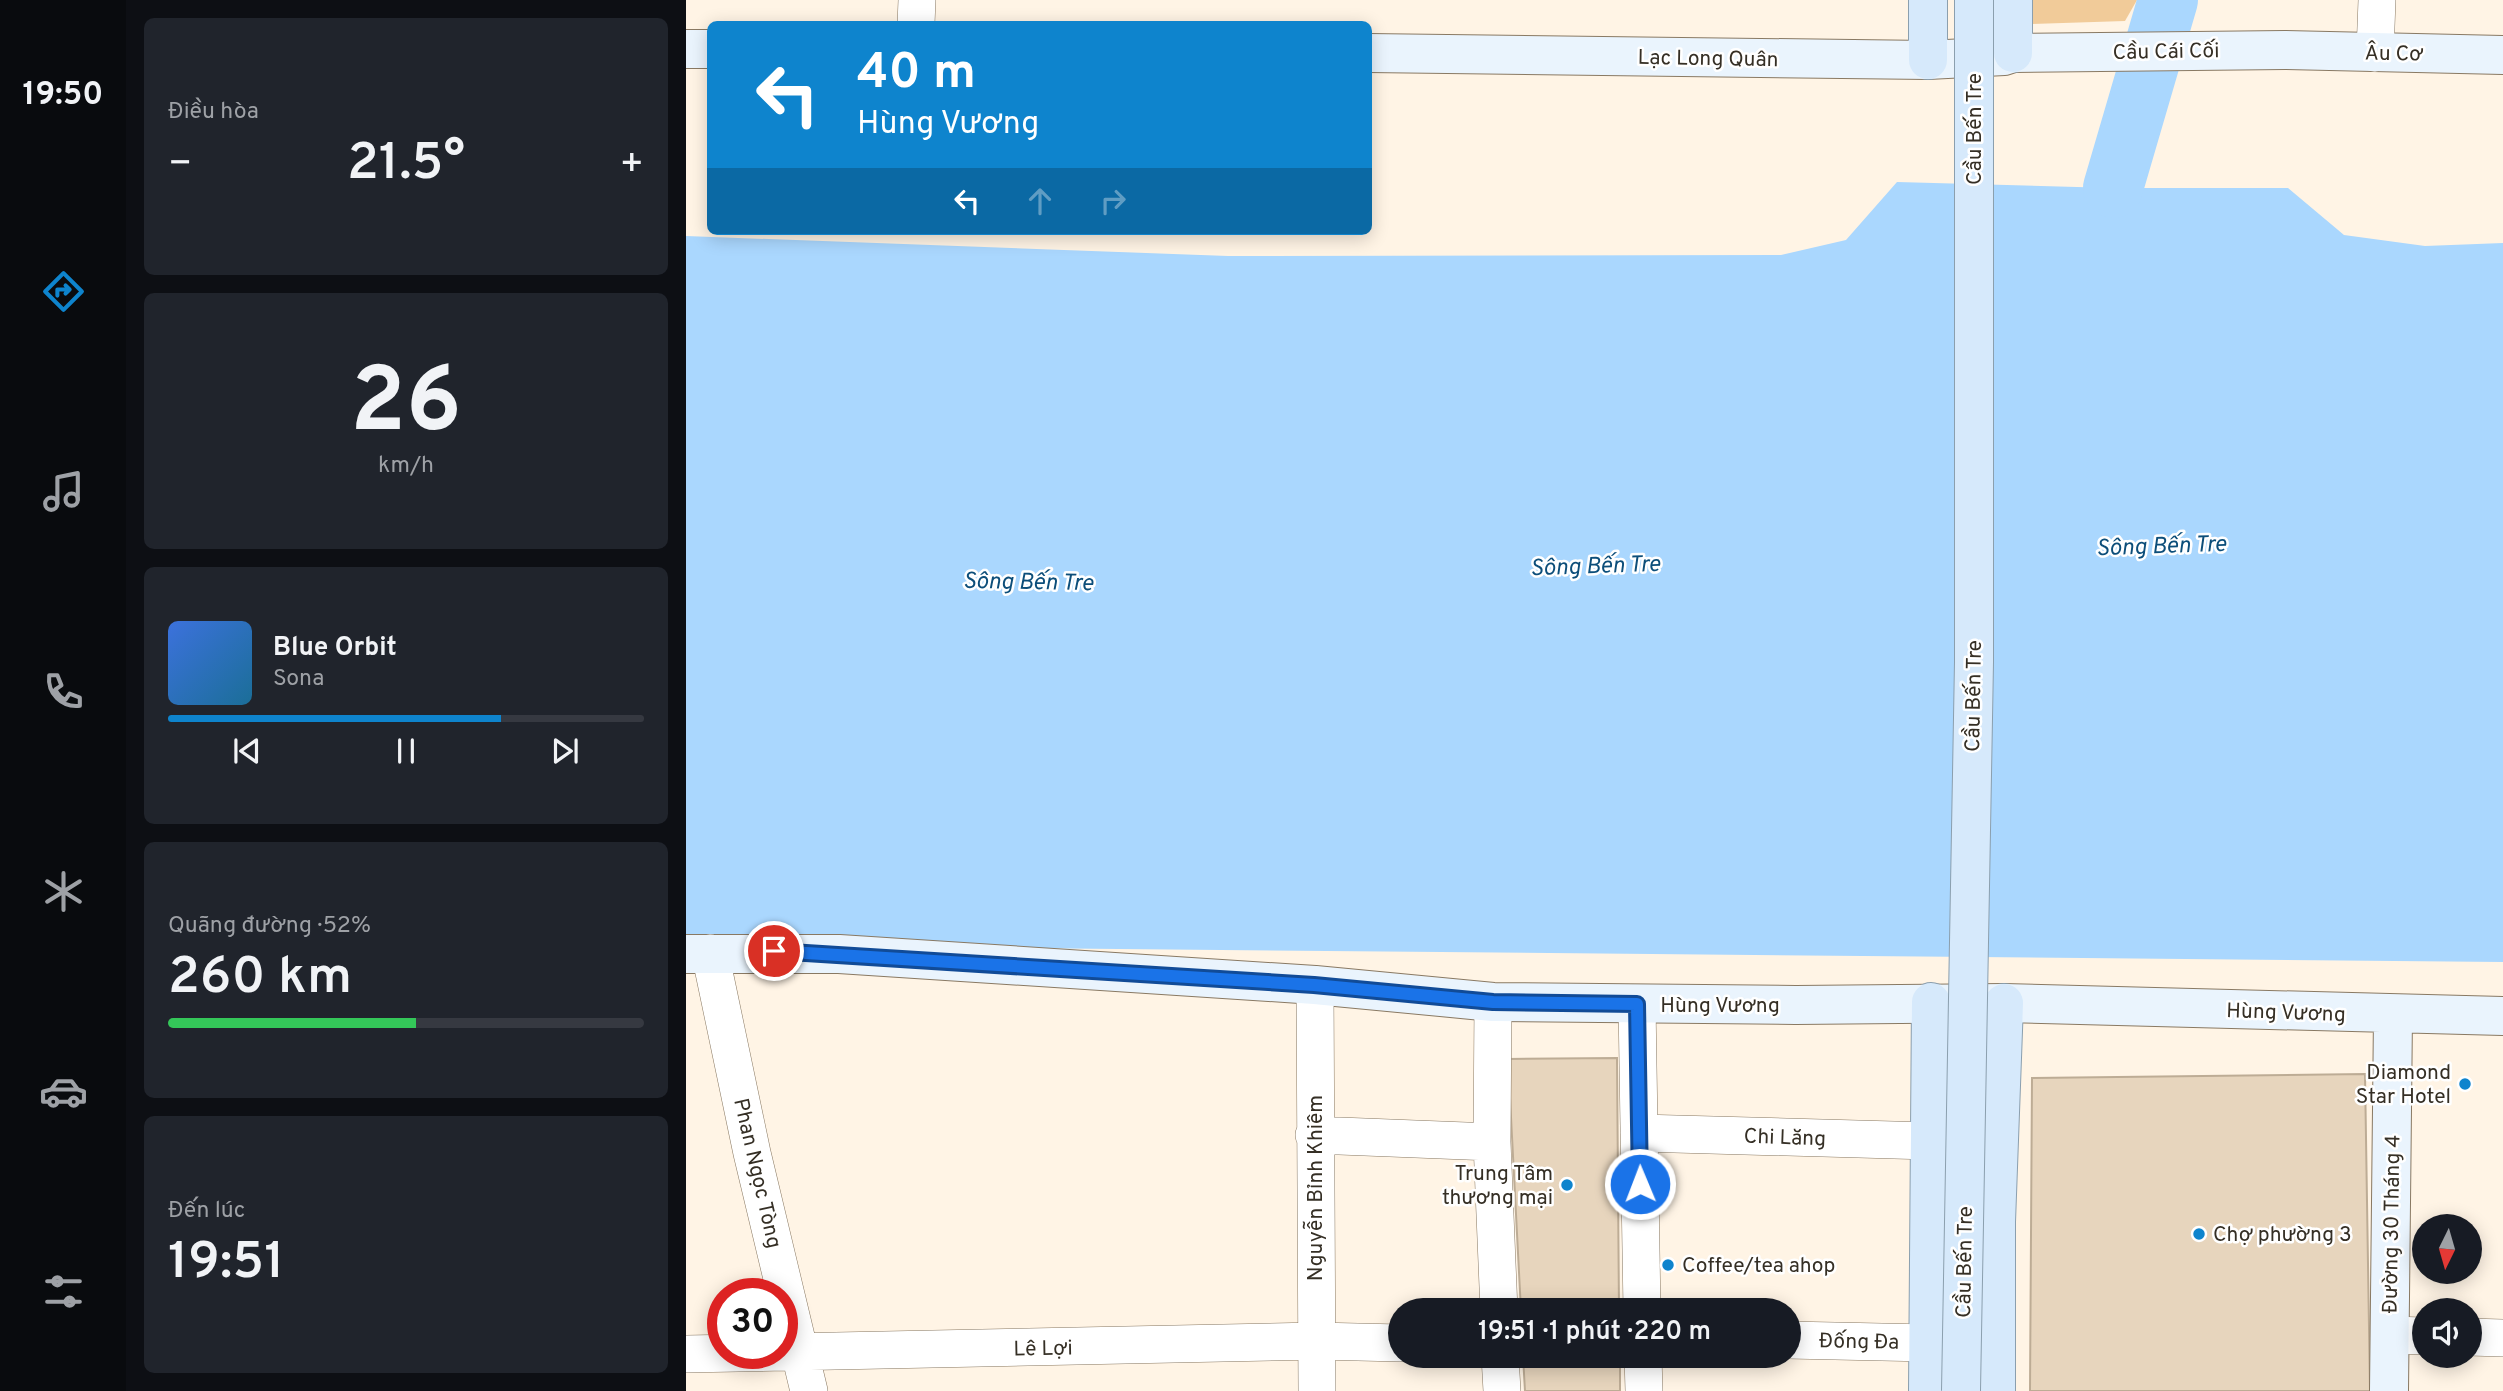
<!DOCTYPE html>
<html lang="vi">
<head>
<meta charset="utf-8">
<style>
	:root { --surface:#171b24; --page:#20242c; --text:#f1f3f6; --muted:#9ea1a6; --line:#363941; --accent:#0e84cd }
	body { margin:0; font-family:Overpass,sans-serif; background:var(--page); color:var(--text); height:100vh; display:flex; flex-direction:column; font-size:26px; white-space:nowrap }
	* { box-sizing:border-box; margin:0 }
	p { font-size:23px; color:var(--muted) }
	.icon { flex:none; width:38px; height:38px; fill:none; stroke:currentColor; stroke-width:2; stroke-linecap:round; stroke-linejoin:round }
	.map { position:relative; flex:1; overflow:hidden }
	.details { display:flex; flex-direction:column; gap:18px; padding:18px; background:#0d0f14; width:560px }
	.details>* { flex:none }
	.guide { position:absolute; left:21px; top:21px; width:665px; height:214px; border-radius:10px; box-shadow:0 4px 18px #0003; background:#0e84cd; color:#fff; overflow:hidden }
	.needle { width:46px; rotate:185deg }
	.buttons { position:absolute; left:1726px; top:1214px; display:grid; gap:14px }
	.buttons a { display:grid; place-items:center; width:70px; height:70px; border-radius:50%; background:var(--surface); box-shadow:0 4px 18px #0003; font-size:35px }
	.speed { position:absolute; left:21px; top:1278px; display:flex; gap:14px; font-size:35px; font-weight:700; text-align:center }
	.speed>* { display:grid; place-content:center; width:91px; height:91px; border-radius:50%; background:var(--surface); box-shadow:0 4px 18px #0003; line-height:1 }
	.speed .limit { border:10px solid #d22; background:#fff; color:#111 }
	.pin { position:absolute; display:grid; place-items:center; width:60px; height:60px; color:#fff; margin:-30px; border:4px solid #fff; border-radius:50%; box-shadow:0 2px 7px #0007 }
	.me { position:absolute; width:77px; margin:-38px; rotate:359deg; stroke-linejoin:round; filter:drop-shadow(0 0 5px #0008) }
	.turn { display:flex; align-items:center; gap:24px; height:147px; padding:0 35px; font-size:32px }
	.turn .icon { width:91px; height:91px; stroke-width:2.5 }
	.turn b { display:block; font-size:49px; line-height:60px }
	.lanes { display:flex; align-items:center; height:66px; padding:0 35px; background:#0003; justify-content:center; gap:35px; direction:ltr }
	.lanes .off { opacity:.35 }
	.big { font-size:52px; font-weight:600; line-height:1.1 }
	.details .tile { flex:1; display:flex; flex-direction:column; justify-content:center; gap:10px; min-width:0; padding:0 24px; border-radius:10px; background:var(--page) }
	.details .dial { align-items:center; gap:0 }
	.dial b { font-size:91px; line-height:1 }
	.song { display:flex; align-items:center; gap:21px }
	.cover { width:84px; height:84px; border-radius:10px; background:linear-gradient(135deg,hsl(220 70% 55%),hsl(200 70% 35%)) }
	.played { height:7px; border-radius:4px; background:linear-gradient(90deg,var(--accent) 70%,var(--line) 70%) }
	.keys { display:flex; justify-content:space-around; direction:ltr }
	.heat { display:flex; justify-content:space-between; align-items:center; font-size:38px; direction:ltr }
	.charge { height:10px; border-radius:5px; background:linear-gradient(90deg,#34c759 52%,var(--line) 0) }
	.trip { position:absolute; left:702px; top:1298px; width:413px; height:70px; border-radius:35px; background:var(--surface); box-shadow:0 4px 18px #0003; font-weight:600; line-height:70px; text-align:center }
	main { display:flex; flex:1; min-height:0 }
	.menu { display:flex; flex-direction:column; width:126px; justify-content:space-around; align-items:center; background:#090b0e; color:var(--muted) }
	.menu .icon { width:49px; height:49px }
	.menu .on { color:var(--accent) }
	.menu b { font-size:32px; color:var(--text) }
	.map>svg:first-child { display:block }
</style>
</head>
<body>
<main>
<nav class="menu">
<b>19:50</b>
<svg class="icon on" aria-label="directions" viewBox="0 0 24 24"><path d="M12 3l9 9-9 9-9-9zM9 14v-3h6M13 9l2 2-2 2"/></svg>
<svg class="icon" aria-label="music" viewBox="0 0 24 24"><path d="M9 18V5l10-2v13"/><circle cx="6" cy="18" r="3"/><circle cx="16" cy="16" r="3"/></svg>
<svg class="icon" aria-label="phone" viewBox="0 0 24 24"><path d="M5 4h4l2 5-3 2q2 4 5 5l2-3 5 2v4C11 20 4 13 5 4z"/></svg>
<svg class="icon" aria-label="climate" viewBox="0 0 24 24"><path d="M12 3v18M4 7l16 10M4 17L20 7"/></svg>
<svg class="icon" aria-label="car" viewBox="0 0 24 24"><path d="M5 17H2v-5l4-1 3-4h7l3 4 3 1v5h-3M9 17h6M6 11h13"/><circle cx="7" cy="17" r="2"/><circle cx="17" cy="17" r="2"/></svg>
<svg class="icon" aria-label="filters" viewBox="0 0 24 24"><path d="M4 7h16M4 17h16"/><circle cx="9" cy="7" r="2"/><circle cx="15" cy="17" r="2"/></svg>
</nav>
<section class="details">
<div class="tile"><p>Điều hòa</p>
<div class="heat"><a>−</a><b class="big">21.5°</b><a>+</a></div>
</div>
<div class="tile dial"><b>26</b><p>km/h</p></div>
<div class="tile">
<div class="song"><i class="cover"></i><div><b>Blue Orbit</b><p>Sona</p></div></div>
<div class="played"></div>
<div class="keys"><svg class="icon" aria-label="previous" viewBox="0 0 24 24"><path d="M18 5L8 12l10 7zM5 5v14"/></svg><svg class="icon" aria-label="pause" viewBox="0 0 24 24"><path d="M8 5v14M16 5v14"/></svg><svg class="icon" aria-label="next" viewBox="0 0 24 24"><path d="M6 5l10 7-10 7zM19 5v14"/></svg></div>
</div>
<div class="tile"><p>Quãng đường · 52%</p><b class="big">260 km</b><div class="charge"></div></div>
<div class="tile"><p>Đến lúc</p><b class="big">19:51</b></div>
</section>
<div class="map">
<svg width="1817" height="1391" viewBox="0 0 1817 1391">
	<rect width="100%" height="100%" fill="#fff4e5"/>
	<path fill="#f1cb99" d="M1346 0H1451L1439 21 1346 24Z"/>
	<path fill="#aad7fe" d="M1211 182 1427 188H1602L1658 235 1739 246 1817 243V962L0 945V236L542 256 1095 255 1160 240Z"/>
	<g fill="none" stroke-linecap="round" stroke-linejoin="round">
		<path stroke="#aad7fe" stroke-width="60" d="M1427 188 1482 0"/>
	</g>
	<path fill="#e7d5bd" stroke="#bdac95" stroke-width="2" d="M931 1058 933 1311H835L822 1059Z
		M1679 1074 1684 1391H1344L1346 1078Z
		M837 1356H934V1391H839Z"/>
	<g fill="none" stroke-linecap="round" stroke-linejoin="round">
		<g stroke="#897963" stroke-width="38">
			<path id="street" d="M230 24 231 0
				M1689 53 1691 0
				M24 953 66 1153 123 1391
				M629 985 631 1391
				M807 1002 806 1142 813 1311
				M951 1004 956 1311
				M953 1133 1244 1141
				M628 1135 806 1142
				M1704 1335 1738 1336
				M1783 1337 1817 1338
				M1102 1340 1243 1343
				M0 1354 630 1341 714 1343
				M814 1356 816 1391
				M957 1356 958 1391"/>
		</g>
		<g stroke="#897963" stroke-width="40">
			<path id="secondary" d="M0 49H24
				M682 53 1242 60 1318 56 1327 53 1599 50 1817 55
				M0 954H153L629 985 807 1002 1110 1005 1318 1003 1817 1016
				M1703 1391 1707 1015"/>
		</g>
		<g stroke="#8b9fae" stroke-width="40">
			<path id="primary" d="M1327 0V53
				M1242 60V0
				M1242 1391 1245 1002
				M1310 1391V1222L1318 1003"/>
		</g>
		<use href="#street" stroke="#fff" stroke-width="37"/>
		<use href="#secondary" stroke="#eaf4fd" stroke-width="38"/>
		<use href="#primary" stroke="#d6e9fb" stroke-width="38"/>
		<g stroke="#8b9fae" stroke-width="40" stroke-linecap="butt">
			<path id="primary-bridge" d="M1275 1391 1288 662V0"/>
		</g>
		<use href="#primary-bridge" stroke="#d6e9fb" stroke-width="38"/>
	</g>
	<g fill="none" stroke-linecap="round" stroke-linejoin="round">
		<g stroke="#114b97" stroke-width="18">
			<path id="route" d="M88 951 628 985 807 1002 951 1004 954 1184"/>
		</g>
		<use href="#route" stroke="#1a73e8" stroke-width="12"/>
	</g>
	<g fill="#0e84cd" stroke="#fff" stroke-width="2.5">
		<circle cx="1779" cy="1084" r="7"/>
		<circle cx="881" cy="1185" r="7"/>
		<circle cx="1513" cy="1234" r="7"/>
		<circle cx="982" cy="1265" r="7"/>
	</g>
	<g text-anchor="middle" stroke-width="5" stroke-linejoin="round" paint-order="stroke">
		<g font-size="21" fill="#352f25" stroke="#fff">
			<text transform="translate(1480 51) rotate(-1)" y="7">Cầu Cái Cối</text>
			<text transform="translate(1708 53) rotate(1)" y="7">Âu Cơ</text>
			<text transform="translate(1022 58) rotate(1)" y="7">Lạc Long Quân</text>
			<text transform="translate(1288 129) rotate(-90)" y="7">Cầu Bến Tre</text>
			<text transform="translate(1287 696) rotate(-89)" y="7">Cầu Bến Tre</text>
			<text x="1034" y="1012">Hùng Vương</text>
			<text transform="translate(1600 1012) rotate(2)" y="7">Hùng Vương</text>
			<text transform="translate(1099 1137) rotate(2)" y="7">Chi Lăng</text>
			<text transform="translate(72 1173) rotate(77)" y="7">Phan Ngọc Tòng</text>
			<text transform="translate(629 1188) rotate(-90)" y="7">Nguyễn Bỉnh Khiêm</text>
			<text transform="translate(1705 1224) rotate(-89)" y="7">Đường 30 Tháng 4</text>
			<text transform="translate(1278 1262) rotate(-89)" y="7">Cầu Bến Tre</text>
			<text transform="translate(1173 1341) rotate(1)" y="7">Đống Đa</text>
			<text transform="translate(357 1348) rotate(-1)" y="7">Lê Lợi</text>
		</g>
		<g font-size="21" fill="#352f25" stroke="#fff" text-anchor="end">
			<text x="1765" y="1079">Diamond<tspan x="1765" dy="24">Star Hotel</tspan></text>
			<text x="867" y="1180">Trung Tâm<tspan x="867" dy="24">thương mại</tspan></text>
			<text x="1527" y="1241" text-anchor="start">Chợ phường 3</text>
			<text x="996" y="1272" text-anchor="start">Coffee/tea ahop</text>
		</g>
		<g font-size="23" font-style="italic" fill="#0c4e7a" stroke="#fff">
			<text transform="translate(1475 545) rotate(-2)" y="8">Sông Bến Tre</text>
			<text transform="translate(909 565) rotate(-2)" y="8">Sông Bến Tre</text>
			<text transform="translate(342 581) rotate(1)" y="8">Sông Bến Tre</text>
		</g>
	</g>
</svg>
<div class="buttons">
<a><svg class="needle" viewBox="-14 -14 28 28"><path d="M0-13l5 13h-10z" fill="#e53935"/><path d="M0 13l5-13h-10z" fill="#9ea1a6"/></svg></a>
<a><svg class="icon" aria-label="sound" viewBox="0 0 24 24"><path d="M4 9h4l5-4v14l-5-4H4zM17 9q2 3 0 6"/></svg></a>
</div>
<div class="speed"><div class="limit">30</div></div>
<div class="pin" style="left:88px;top:951px;background:#d93025"><svg class="icon" aria-label="arrive" viewBox="0 0 24 24"><path d="M6 21V4h12l-3 4 3 4H6"/></svg></div>
<svg class="me" style="left:954px;top:1184px" viewBox="-20 -20 40 40"><circle r="17" fill="#1a73e8" stroke="#fff" stroke-width="3"/><path d="M0-11L8 9 0 5-8 9z" fill="#fff"/></svg>
<div class="trip">19:51 · 1 phút · 220 m</div>
<div class="guide">
<div class="turn"><svg class="icon" aria-label="left" viewBox="0 0 24 24"><path d="M17 20v-9H6M10 6l-5 5 5 5"/></svg><div><b>40 m</b>Hùng Vương</div></div>
<div class="lanes"><svg class="icon" aria-label="left" viewBox="0 0 24 24"><path d="M17 20v-9H6M10 6l-5 5 5 5"/></svg><svg class="icon off" aria-label="ahead" viewBox="0 0 24 24"><path d="M12 20V5M6 11l6-6 6 6"/></svg><svg class="icon off" aria-label="right" viewBox="0 0 24 24"><path d="M7 20v-9h11M14 6l5 5-5 5"/></svg></div>
</div>
</div>
</main>
</body>
</html>
